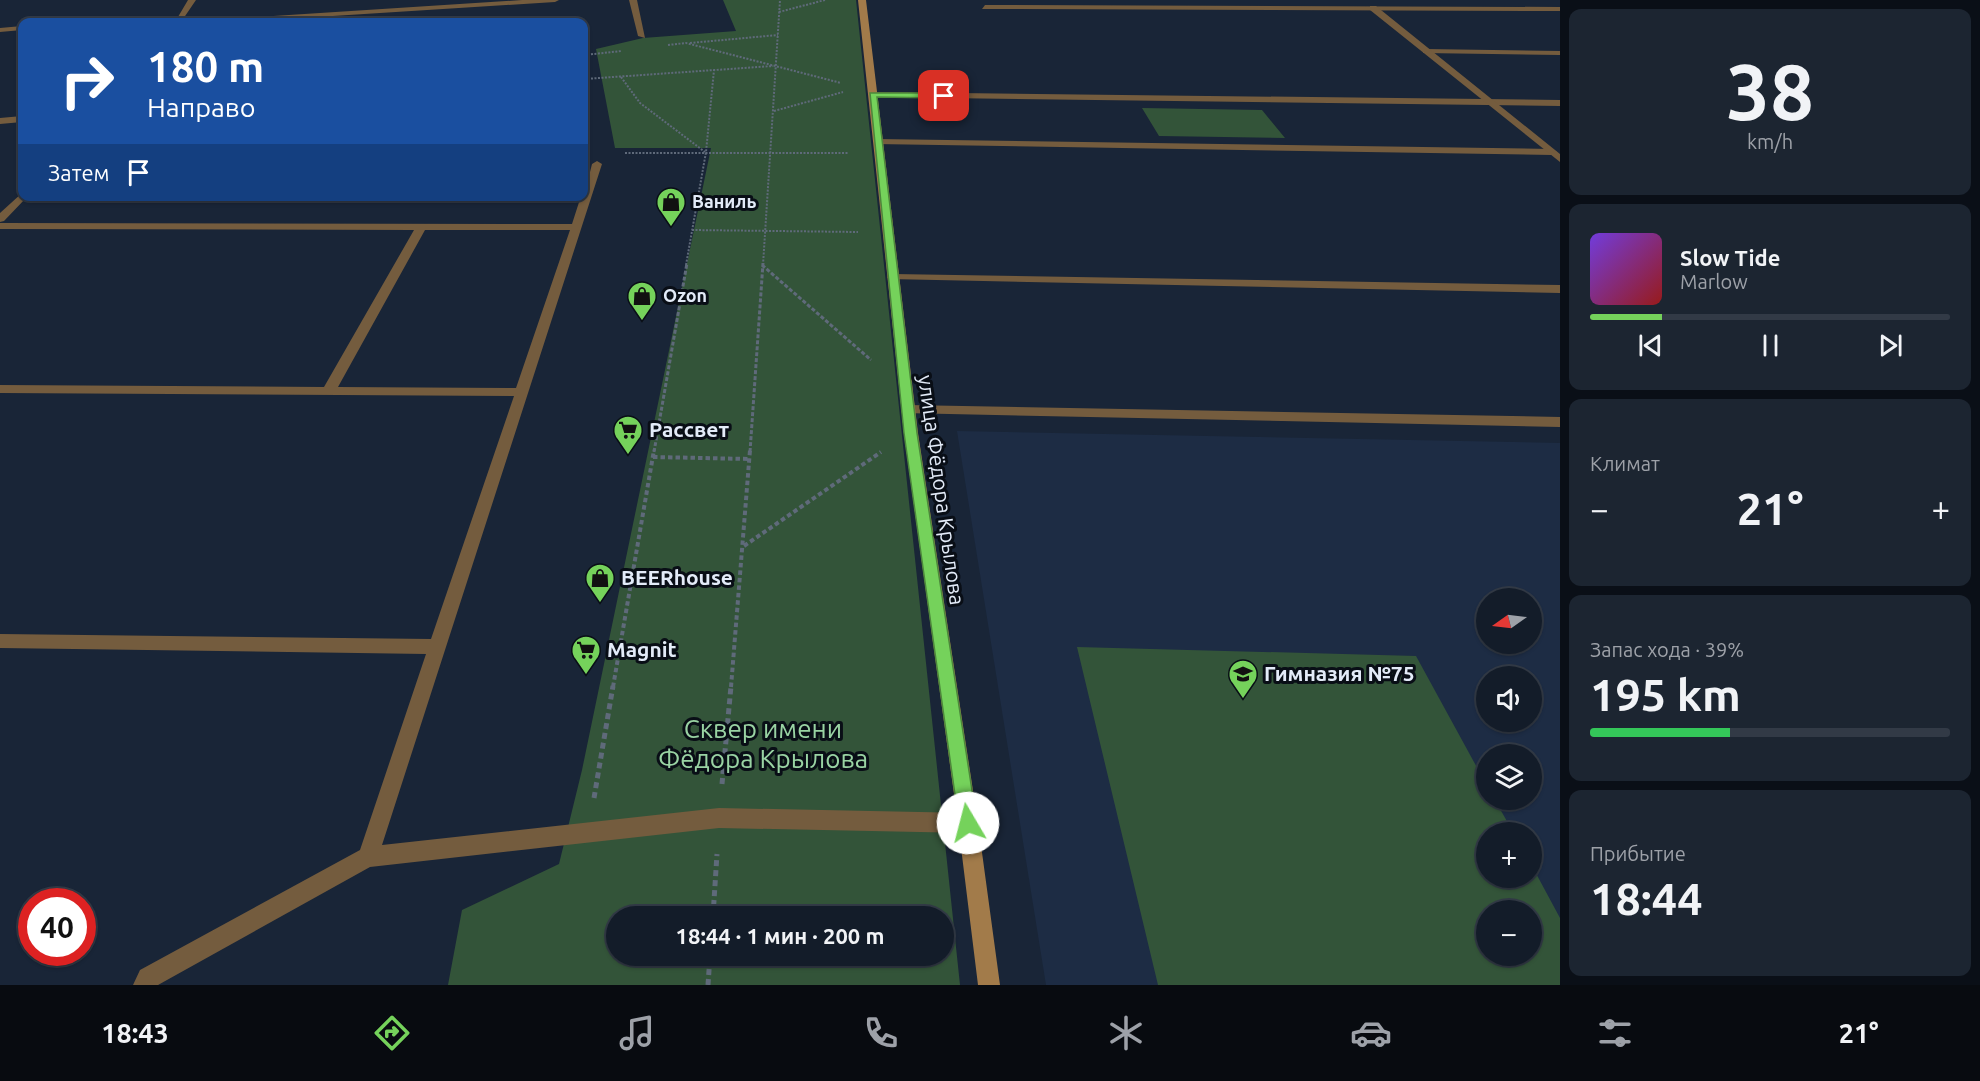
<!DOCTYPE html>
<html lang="ru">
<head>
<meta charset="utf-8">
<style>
	:root { --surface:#131c29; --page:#1c2531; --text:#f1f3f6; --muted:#9da1a8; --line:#323a46; --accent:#75d25b }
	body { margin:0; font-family:Ubuntu,sans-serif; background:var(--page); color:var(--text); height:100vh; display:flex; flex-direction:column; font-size:22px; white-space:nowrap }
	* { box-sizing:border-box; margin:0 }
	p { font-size:20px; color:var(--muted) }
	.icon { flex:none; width:33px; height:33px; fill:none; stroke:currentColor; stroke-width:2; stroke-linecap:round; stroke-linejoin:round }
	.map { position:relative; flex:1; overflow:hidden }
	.drawer { display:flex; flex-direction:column; gap:9px; padding:9px; background:#0a0f17; width:420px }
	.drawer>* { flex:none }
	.hud { position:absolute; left:18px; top:18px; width:570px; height:183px; border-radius:12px; box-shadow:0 2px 4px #0004,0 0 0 2px var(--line); background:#1a4fa0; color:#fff; overflow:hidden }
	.needle { width:39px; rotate:256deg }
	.tools { position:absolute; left:1476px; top:588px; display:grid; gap:12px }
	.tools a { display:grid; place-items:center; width:66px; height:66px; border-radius:50%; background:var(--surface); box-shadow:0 2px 4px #0004,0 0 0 2px var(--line); font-size:30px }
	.speed { position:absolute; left:18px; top:888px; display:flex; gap:12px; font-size:30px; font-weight:700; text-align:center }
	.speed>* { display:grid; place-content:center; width:78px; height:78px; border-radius:50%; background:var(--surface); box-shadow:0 2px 4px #0004,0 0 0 2px var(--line); line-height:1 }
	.speed .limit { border:9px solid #d22; background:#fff; color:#111 }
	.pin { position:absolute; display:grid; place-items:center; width:51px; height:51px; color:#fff; margin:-26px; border-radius:12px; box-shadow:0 3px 9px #0006 }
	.me { position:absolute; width:66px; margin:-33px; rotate:352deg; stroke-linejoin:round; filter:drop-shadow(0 0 4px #0008) }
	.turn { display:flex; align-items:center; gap:21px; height:126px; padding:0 30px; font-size:27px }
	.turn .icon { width:78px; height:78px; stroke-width:2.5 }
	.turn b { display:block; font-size:42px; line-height:51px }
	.then { display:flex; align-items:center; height:57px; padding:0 30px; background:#0003; gap:12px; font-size:22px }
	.big { font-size:45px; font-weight:700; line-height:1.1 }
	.drawer .widget { flex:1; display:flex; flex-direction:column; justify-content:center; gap:9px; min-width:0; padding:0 21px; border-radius:12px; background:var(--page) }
	.drawer .dial { align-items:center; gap:0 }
	.dial b { font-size:78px; line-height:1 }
	.song { display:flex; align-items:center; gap:18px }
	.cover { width:72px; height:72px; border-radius:9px; background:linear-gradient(135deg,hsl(260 70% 55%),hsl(0 70% 35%)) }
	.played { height:6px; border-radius:3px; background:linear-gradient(90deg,var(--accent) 20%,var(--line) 20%) }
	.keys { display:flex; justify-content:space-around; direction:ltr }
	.heat { display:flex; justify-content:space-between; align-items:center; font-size:33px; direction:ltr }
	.charge { height:9px; border-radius:4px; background:linear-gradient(90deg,#34c759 39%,var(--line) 0) }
	.trip { position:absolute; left:606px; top:906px; width:348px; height:60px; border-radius:30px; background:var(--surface); box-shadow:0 2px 4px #0004,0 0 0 2px var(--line); font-weight:700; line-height:60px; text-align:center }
	.menu { display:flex; height:96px; justify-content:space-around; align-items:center; background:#080b10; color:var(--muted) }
	.menu .icon { width:42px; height:42px }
	.menu .on { color:var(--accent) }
	.menu b { font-size:27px; color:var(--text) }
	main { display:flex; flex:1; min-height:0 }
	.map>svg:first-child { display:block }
</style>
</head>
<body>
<main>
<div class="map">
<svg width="1560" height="985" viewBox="0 0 1560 985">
	<rect width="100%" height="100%" fill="#192537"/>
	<path fill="#1d2c44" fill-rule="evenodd" d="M957 431 1560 443V985H1046ZM1486 598H1532V644H1486ZM1486 676H1532V722H1486ZM1486 754H1532V800H1486ZM1486 832H1532V878H1486ZM1486 910H1532V956H1486Z"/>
	<path fill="#335439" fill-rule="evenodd" d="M723 0H856L960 985H448L462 910 559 864 582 770 711 148H615L596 49 643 38 736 31ZM616 916H944V956H616Z
		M1142 108 1262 110 1285 138 1159 136Z
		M1077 647 1416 656 1486 784V800H1495L1513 832H1486V878H1532V866L1560 918V985H1158ZM1486 910H1532V956H1486Z"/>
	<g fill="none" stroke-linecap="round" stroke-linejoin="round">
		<path stroke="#5f6a7a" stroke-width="2" stroke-dasharray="2 1.5" stroke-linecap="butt" d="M779 12 825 0
			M690 43 778 35
			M668 45 686 43 841 83
			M584 55 622 51
			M621 77 640 103 705 152
			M584 79 773 66
			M774 111 843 92
			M625 153H849
			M692 230 858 232
			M686 265 706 152 714 70
			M763 265 780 0"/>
		<path stroke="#5f6a7a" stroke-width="3" stroke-dasharray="4 2" stroke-linecap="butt" d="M762 265 871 360
			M654 452 687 263
			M750 452 763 263"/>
		<path stroke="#5f6a7a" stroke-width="4" stroke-dasharray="4.5 3" stroke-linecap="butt" d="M653 457 750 459
			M744 546 881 452
			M613 687 654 450
			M731 687 750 450"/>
		<path stroke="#5f6a7a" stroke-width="5" stroke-dasharray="6 4" stroke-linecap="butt" d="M722 784 731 686
			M594 798 613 686
			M713 916 717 854
			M708 985 710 956"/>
		<path fill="#745c3e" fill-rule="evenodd" d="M522 0H559L555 2 238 22H207L211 20Z
			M629 0H637L645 38 638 36Z
			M985 5 1560 7V11L982 9Z
			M183 16 180 20 105 22 109 20Z
			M22 26V30L0 32V28Z
			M1426 49 1560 51V55L1423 53V49Z
			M873 92 1560 100V106L870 97 869 95Z
			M878 139 1552 149 1557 152 1552 155 875 144V140Z
			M597 161 602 164 382 845 719 808 968 813 975 816 978 823 975 830 968 833 719 828 370 867 158 985H133L140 970 360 850 426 654 0 648V634L431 639 514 396 0 393V385L324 387 414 230 0 229V223L572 224 581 196H584L592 164ZM425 230H570L516 388 338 387Z
			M893 274 1560 285V293L889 279 887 277Z
			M908 405 1560 417V427L903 413 901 410 903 407Z"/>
		<path fill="#745c3e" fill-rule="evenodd" d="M188 0H196L181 22H175Z
			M1370 6H1376L1560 154V162L1370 10Z
			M22 116V122L0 124V118Z
			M22 193V196H27L26 198 4 221 0 222V213Z"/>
		<path fill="#a27b4a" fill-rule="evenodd" d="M858 0H866L918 433 978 823 1000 985H978L958 823 904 433Z"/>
	</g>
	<path fill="#75d25b" stroke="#4c883b" stroke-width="1.5" d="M870 93H944L948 96 944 98 877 97 917 433 977 823 974 829 968 832 961 829 959 823 904 433Z"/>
	<defs>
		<g id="shop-pin" transform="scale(1.5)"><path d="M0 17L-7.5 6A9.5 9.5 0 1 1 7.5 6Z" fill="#75d25b" stroke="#090e16"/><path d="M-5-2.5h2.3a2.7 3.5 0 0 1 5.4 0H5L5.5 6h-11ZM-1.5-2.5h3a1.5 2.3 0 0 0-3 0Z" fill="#111"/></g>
		<g id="supermarket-pin" transform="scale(1.5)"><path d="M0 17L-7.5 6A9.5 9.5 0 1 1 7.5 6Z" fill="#75d25b" stroke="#090e16"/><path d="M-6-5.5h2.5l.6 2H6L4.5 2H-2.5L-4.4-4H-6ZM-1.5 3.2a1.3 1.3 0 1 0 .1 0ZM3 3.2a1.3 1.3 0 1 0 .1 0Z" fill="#111"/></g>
		<g id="school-pin" transform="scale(1.5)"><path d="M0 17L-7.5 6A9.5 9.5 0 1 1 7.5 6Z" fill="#75d25b" stroke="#090e16"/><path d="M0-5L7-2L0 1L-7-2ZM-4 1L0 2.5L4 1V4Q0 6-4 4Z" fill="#111"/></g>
	</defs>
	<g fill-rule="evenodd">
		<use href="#shop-pin" x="671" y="202"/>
		<use href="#shop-pin" x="642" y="296"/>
		<use href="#supermarket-pin" x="628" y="430"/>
		<use href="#shop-pin" x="600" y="578"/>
		<use href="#supermarket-pin" x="586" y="650"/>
		<use href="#school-pin" x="1243" y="674"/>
	</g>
	<g text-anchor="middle" stroke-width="6" stroke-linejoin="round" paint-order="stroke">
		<g font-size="18" font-weight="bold" fill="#e3ebf8" stroke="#090e16" text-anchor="start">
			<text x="692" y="208">Ваниль</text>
			<text x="663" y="302">Ozon</text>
		</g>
		<g font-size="21" font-weight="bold" fill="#e3ebf8" stroke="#090e16" text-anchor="start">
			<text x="649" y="437">Рассвет</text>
			<text x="621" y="585">BEERhouse</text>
			<text x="607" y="657">Magnit</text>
			<text x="1264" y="681">Гимназия №75</text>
		</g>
		<g font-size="21" fill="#e3ebf8" stroke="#090e16">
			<text transform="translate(941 490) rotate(82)" y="7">улица Фёдора Крылова</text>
		</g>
		<g font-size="26" fill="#99d3a3" stroke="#090e16">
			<text x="763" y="738">Сквер имени<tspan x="763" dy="30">Фёдора Крылова</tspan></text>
		</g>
	</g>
</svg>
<div class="tools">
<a><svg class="needle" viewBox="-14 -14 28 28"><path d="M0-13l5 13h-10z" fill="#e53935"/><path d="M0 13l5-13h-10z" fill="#9da1a8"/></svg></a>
<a><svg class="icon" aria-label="sound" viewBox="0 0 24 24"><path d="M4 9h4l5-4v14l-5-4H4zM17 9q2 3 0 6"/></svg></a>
<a><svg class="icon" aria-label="layers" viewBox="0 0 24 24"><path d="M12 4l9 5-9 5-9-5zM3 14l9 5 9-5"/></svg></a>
<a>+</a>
<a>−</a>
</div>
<div class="speed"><div class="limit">40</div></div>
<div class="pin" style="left:944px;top:96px;background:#d93025"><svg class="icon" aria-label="arrive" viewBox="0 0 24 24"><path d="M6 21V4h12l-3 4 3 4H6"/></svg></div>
<svg class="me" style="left:968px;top:823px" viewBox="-20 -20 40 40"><circle r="19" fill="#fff"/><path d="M0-13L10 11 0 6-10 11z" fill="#75d25b"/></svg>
<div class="trip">18:44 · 1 мин · 200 m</div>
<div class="hud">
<div class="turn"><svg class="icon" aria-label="right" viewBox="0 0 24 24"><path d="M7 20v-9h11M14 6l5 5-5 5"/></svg><div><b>180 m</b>Направо</div></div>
<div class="then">Затем<svg class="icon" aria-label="arrive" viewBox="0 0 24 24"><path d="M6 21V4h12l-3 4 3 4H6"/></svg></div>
</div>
</div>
<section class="drawer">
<div class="widget dial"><b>38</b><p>km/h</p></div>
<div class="widget">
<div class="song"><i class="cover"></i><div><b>Slow Tide</b><p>Marlow</p></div></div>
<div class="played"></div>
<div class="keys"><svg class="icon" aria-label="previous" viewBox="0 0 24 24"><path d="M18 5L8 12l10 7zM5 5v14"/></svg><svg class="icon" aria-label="pause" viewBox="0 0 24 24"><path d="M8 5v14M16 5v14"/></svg><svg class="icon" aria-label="next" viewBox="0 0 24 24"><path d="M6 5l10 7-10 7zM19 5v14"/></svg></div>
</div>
<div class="widget"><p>Климат</p>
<div class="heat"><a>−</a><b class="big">21°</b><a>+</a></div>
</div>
<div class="widget"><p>Запас хода · 39%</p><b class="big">195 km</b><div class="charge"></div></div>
<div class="widget"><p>Прибытие</p><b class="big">18:44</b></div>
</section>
</main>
<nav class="menu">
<b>18:43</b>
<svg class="icon on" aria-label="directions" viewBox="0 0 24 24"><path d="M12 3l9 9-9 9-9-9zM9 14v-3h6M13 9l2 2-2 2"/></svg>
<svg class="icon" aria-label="music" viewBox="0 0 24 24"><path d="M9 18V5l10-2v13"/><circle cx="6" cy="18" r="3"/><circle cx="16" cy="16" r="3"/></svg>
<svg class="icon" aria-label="phone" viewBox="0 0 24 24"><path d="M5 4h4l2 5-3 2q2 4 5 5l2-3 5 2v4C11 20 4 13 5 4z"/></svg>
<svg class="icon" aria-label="climate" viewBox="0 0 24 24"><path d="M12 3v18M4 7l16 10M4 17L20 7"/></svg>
<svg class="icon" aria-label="car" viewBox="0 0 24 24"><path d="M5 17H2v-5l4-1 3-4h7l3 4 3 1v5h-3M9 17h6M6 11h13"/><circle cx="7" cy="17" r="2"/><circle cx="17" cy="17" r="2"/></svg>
<svg class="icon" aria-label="filters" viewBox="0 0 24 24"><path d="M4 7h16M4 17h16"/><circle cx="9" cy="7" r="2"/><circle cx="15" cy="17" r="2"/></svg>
<b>21°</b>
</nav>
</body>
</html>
